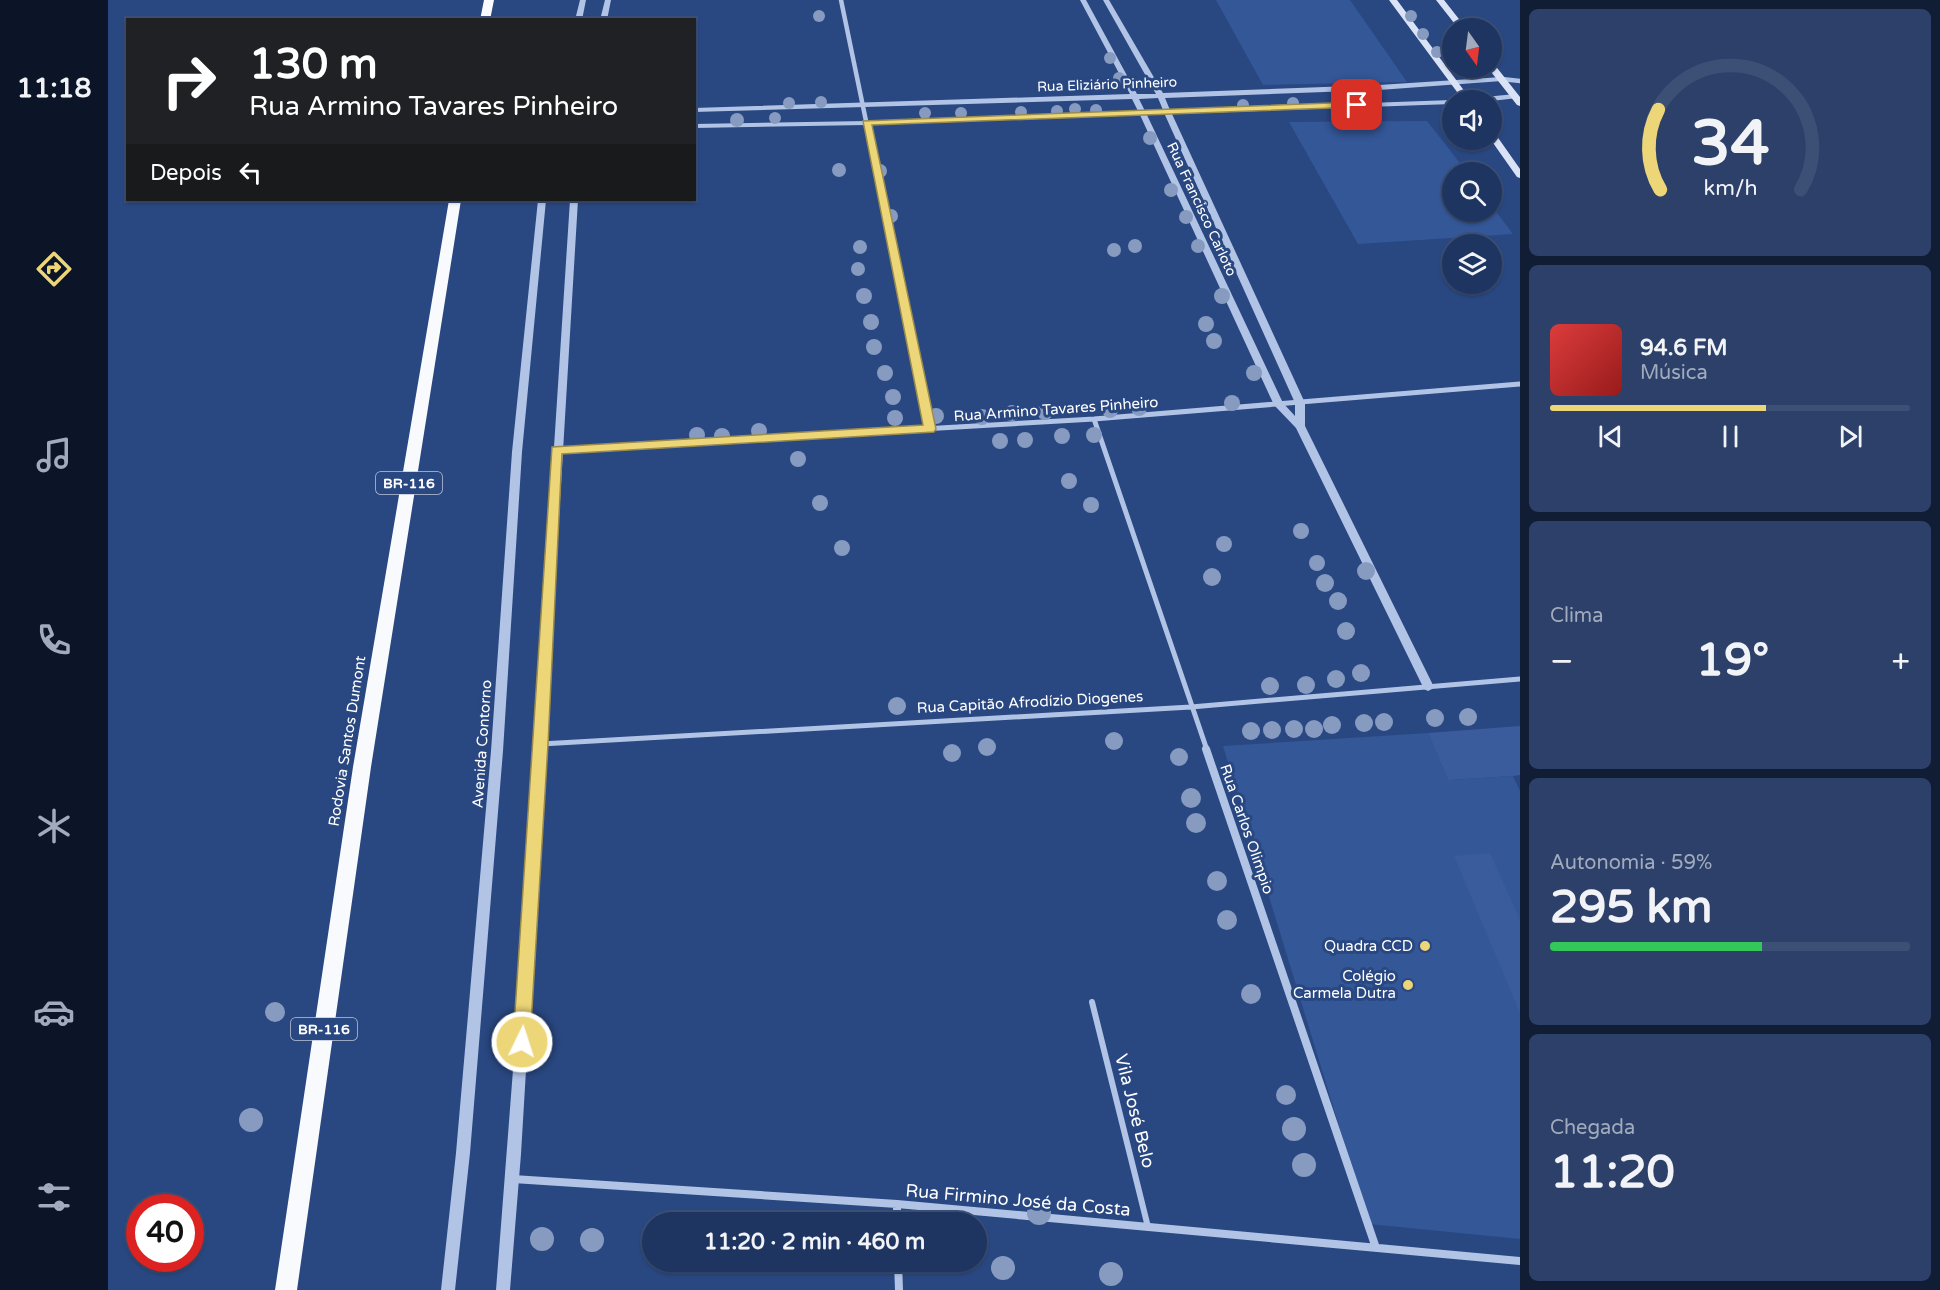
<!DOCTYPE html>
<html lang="pt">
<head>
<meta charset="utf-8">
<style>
	:root { --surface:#1f3561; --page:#2c406a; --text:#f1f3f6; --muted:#a1abbd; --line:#3c5076; --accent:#edd678 }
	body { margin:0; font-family:"Varela Round",sans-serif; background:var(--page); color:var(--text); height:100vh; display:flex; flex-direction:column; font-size:22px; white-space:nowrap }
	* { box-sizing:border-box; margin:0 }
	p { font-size:20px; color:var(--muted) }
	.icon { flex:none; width:33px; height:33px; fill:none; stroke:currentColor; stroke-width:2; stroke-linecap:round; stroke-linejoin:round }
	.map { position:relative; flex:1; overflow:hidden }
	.sheet { display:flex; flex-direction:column; gap:9px; padding:9px; background:#111d35; width:420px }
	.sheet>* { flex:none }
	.top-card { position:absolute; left:18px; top:18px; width:570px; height:183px; border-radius:0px; box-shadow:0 2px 4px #0004,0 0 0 2px var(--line); background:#202124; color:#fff; overflow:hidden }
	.needle { width:39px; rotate:166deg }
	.fabs { position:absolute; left:1334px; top:18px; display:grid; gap:12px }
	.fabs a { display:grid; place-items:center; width:60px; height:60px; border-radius:50%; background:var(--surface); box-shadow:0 2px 4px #0004,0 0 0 2px var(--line); font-size:30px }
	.speed { position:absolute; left:18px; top:1194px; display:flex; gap:12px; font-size:30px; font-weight:700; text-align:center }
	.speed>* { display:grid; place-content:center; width:78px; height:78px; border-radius:50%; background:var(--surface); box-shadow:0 2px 4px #0004,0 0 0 2px var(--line); line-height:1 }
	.speed .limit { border:9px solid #d22; background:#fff; color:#111 }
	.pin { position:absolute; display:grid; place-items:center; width:51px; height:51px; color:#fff; margin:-26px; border-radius:12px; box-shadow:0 3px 9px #0006 }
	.me { position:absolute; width:66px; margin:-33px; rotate:4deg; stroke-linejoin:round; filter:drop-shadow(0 0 4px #0008) }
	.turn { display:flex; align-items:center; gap:21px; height:126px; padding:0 24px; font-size:27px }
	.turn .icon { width:78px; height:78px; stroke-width:2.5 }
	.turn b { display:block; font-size:42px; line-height:51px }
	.then { display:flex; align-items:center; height:57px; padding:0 24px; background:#0003; gap:12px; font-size:22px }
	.big { font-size:45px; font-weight:800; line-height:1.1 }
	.sheet .tile { flex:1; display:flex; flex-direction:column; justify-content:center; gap:9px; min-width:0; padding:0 21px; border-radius:9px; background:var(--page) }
	.sheet .dial { align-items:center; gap:0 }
	.dial svg { height:156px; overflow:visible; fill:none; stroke:var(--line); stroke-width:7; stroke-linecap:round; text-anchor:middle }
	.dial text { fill:var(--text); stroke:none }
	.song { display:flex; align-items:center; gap:18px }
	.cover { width:72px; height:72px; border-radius:9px; background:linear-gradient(135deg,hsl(0 70% 55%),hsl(0 70% 35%)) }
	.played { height:6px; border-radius:3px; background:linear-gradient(90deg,var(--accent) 60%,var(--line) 60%) }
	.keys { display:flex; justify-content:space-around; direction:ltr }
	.heat { display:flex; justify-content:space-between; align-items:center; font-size:33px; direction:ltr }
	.charge { height:9px; border-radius:4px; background:linear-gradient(90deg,#34c759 59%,var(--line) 0) }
	.trip { position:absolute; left:534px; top:1212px; width:345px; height:60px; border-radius:30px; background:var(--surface); box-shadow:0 2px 4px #0004,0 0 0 2px var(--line); font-weight:800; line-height:60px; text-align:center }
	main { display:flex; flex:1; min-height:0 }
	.tabs { display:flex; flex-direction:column; width:108px; justify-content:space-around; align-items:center; background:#0c1527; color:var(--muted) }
	.tabs .icon { width:42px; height:42px }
	.tabs .selected { color:var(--accent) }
	.tabs b { font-size:27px; color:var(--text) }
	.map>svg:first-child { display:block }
</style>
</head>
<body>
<main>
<nav class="tabs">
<b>11:18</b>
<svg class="icon selected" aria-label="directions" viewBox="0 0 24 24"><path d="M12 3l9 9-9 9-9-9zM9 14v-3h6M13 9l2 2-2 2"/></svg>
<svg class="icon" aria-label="music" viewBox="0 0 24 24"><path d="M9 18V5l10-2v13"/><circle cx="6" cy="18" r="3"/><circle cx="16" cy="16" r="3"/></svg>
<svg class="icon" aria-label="phone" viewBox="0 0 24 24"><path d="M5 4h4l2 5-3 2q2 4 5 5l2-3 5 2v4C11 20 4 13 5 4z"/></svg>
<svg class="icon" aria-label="climate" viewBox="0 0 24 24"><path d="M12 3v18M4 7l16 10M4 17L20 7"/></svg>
<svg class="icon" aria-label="car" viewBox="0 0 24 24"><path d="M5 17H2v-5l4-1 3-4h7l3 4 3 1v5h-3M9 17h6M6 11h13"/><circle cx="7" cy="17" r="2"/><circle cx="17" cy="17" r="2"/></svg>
<svg class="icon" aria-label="filters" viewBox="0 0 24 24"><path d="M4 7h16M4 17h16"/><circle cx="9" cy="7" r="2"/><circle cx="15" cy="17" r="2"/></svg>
</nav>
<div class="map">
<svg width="1412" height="1290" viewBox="0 0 1412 1290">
	<rect width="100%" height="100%" fill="#294781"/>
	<path fill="#345798" d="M1108 0H1242L1299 82 1155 85Z
		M1319 121 1359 172H1344V212H1383V205L1405 234 1250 244 1181 122Z
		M1320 733 1340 780 1405 776 1412 791V1239L1261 1224 1115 746Z"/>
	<path fill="#3a5c9d" d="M1412 726V775L1405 776 1340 780 1320 733Z
		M1382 853 1412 920V1013L1346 856Z"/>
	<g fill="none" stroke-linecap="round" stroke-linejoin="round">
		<path stroke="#b1c4e6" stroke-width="6" d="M984 1002 1040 1227"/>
		<path stroke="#b1c4e6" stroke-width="4.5" d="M733 0 801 329
			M1394 79 1412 81"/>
		<path stroke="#b1c4e6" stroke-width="5" d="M801 327 822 429
			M986 419 1099 750
			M449 450 986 419 1412 384
			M433 744 1083 707 1412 679"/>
		<path stroke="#b1c4e6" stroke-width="8" d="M1098 749 1268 1248
			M405 1179 789 1204 1412 1261
			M789 1204V1222
			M790 1262 791 1290"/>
		<path fill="#b1c4e6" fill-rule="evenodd" d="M472 0H478L474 20H467Z
			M497 0H503L499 20H492Z
			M972 0H978L1029 94H1048L995 0H1001L1055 93 1271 85 1394 77 1398 79 1394 81 1271 90 1057 98 1062 110 1344 100H1347H1344V104L1064 114 1197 403V426L1324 683 1325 686 1324 689 1320 691 1316 689 1188 428 1166 405 1032 115 758 125 586 128V124L758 121 1030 111 1024 99 586 112V108L1022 94ZM1050 98 1055 110 1037 111 1031 99ZM1039 115H1057L1187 403V416L1175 403Z
			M1407 94H1410V98L1383 101 1363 100 1367 98Z
			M430 200H438L414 452 395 751 362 1153 347 1290H333L348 1153 383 751 404 452Z
			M462 200H470L413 1154 402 1290H388L409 1018Z"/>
		<path fill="#dae3f6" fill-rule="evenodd" d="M1281 0H1289L1363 100H1355Z
			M1328 0H1336L1358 28H1350Z
			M1383 64H1386L1412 97V106L1409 105 1380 68H1383Z
			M1383 131 1386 132 1412 169V178L1409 177 1383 140Z"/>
		<path fill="#f8fafe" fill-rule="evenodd" d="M376 0H386L382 20H372Z
			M341 200H353L263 767 189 1290H167L245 767Z"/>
	</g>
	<g fill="#879bc1">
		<circle cx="711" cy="16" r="6"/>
		<circle cx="1303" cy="16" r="6"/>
		<circle cx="1315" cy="34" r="6"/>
		<circle cx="1329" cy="52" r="6"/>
		<circle cx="1002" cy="58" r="6"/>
		<circle cx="1011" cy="78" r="6"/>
		<circle cx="713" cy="102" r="6"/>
		<circle cx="1230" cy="102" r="6"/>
		<circle cx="1256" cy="102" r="6"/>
		<circle cx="681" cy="103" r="6"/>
		<circle cx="1185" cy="103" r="6"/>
		<circle cx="1135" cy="105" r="6"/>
		<circle cx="967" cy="109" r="6"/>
		<circle cx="988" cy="110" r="6"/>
		<circle cx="949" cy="111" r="6"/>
		<circle cx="913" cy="112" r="6"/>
		<circle cx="817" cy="113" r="6"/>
		<circle cx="853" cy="113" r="6"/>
		<circle cx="667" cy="118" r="6"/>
		<circle cx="629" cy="120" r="7"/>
		<circle cx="1042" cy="138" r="7"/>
		<circle cx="731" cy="170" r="7"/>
		<circle cx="772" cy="171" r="7"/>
		<circle cx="1063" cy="190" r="7"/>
		<circle cx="783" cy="216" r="7"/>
		<circle cx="1078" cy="217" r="7"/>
		<circle cx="1027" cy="246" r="7"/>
		<circle cx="1090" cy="246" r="7"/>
		<circle cx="752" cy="247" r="7"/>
		<circle cx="1006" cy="250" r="7"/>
		<circle cx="750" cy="269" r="7"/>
		<circle cx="756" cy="296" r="8"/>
		<circle cx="1114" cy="296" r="8"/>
		<circle cx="763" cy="322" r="8"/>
		<circle cx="1098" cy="324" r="8"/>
		<circle cx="1106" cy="341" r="8"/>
		<circle cx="766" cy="347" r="8"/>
		<circle cx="777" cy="373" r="8"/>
		<circle cx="1146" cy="373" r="8"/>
		<circle cx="785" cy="397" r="8"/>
		<circle cx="1124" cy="403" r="8"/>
		<circle cx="1031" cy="408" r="8"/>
		<circle cx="1002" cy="410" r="8"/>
		<circle cx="937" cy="412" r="8"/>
		<circle cx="904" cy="413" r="8"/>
		<circle cx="828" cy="416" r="8"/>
		<circle cx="874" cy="417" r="8"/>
		<circle cx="787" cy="418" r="8"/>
		<circle cx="651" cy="431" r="8"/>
		<circle cx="589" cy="435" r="8"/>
		<circle cx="986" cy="435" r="8"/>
		<circle cx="614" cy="436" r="8"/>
		<circle cx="954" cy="436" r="8"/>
		<circle cx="917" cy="440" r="8"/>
		<circle cx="892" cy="441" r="8"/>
		<circle cx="690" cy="459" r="8"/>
		<circle cx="961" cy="481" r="8"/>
		<circle cx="712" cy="503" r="8"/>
		<circle cx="983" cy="505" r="8"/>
		<circle cx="1193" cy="531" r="8"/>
		<circle cx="1116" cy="544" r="8"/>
		<circle cx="734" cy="548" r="8"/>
		<circle cx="1209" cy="563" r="8"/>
		<circle cx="1258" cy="571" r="9"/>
		<circle cx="1104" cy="577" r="9"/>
		<circle cx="1217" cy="583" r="9"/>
		<circle cx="1230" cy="601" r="9"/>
		<circle cx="1238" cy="631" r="9"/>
		<circle cx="1253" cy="673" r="9"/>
		<circle cx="1228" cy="679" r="9"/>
		<circle cx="1198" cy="685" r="9"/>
		<circle cx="1162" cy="686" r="9"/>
		<circle cx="789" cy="706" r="9"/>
		<circle cx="1360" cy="717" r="9"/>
		<circle cx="1327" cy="718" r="9"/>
		<circle cx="1276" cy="722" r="9"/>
		<circle cx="1256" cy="723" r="9"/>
		<circle cx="1224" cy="725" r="9"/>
		<circle cx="1186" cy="729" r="9"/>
		<circle cx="1206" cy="729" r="9"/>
		<circle cx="1164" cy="730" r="9"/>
		<circle cx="1143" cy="731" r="9"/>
		<circle cx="1006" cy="741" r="9"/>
		<circle cx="879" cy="747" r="9"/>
		<circle cx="844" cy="753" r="9"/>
		<circle cx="1071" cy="757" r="9"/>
		<circle cx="1083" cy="798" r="10"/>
		<circle cx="1088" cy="823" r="10"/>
		<circle cx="1109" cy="881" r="10"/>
		<circle cx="1119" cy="920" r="10"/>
		<circle cx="1143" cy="994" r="10"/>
		<circle cx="167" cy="1012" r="10"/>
		<circle cx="1178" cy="1095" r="10"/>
		<circle cx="143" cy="1120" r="12"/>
		<circle cx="1186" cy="1129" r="12"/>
		<circle cx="1196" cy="1165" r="12"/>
		<circle cx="931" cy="1213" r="12"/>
		<circle cx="434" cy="1239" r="12"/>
		<circle cx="484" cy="1240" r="12"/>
		<circle cx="895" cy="1268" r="12"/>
		<circle cx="1003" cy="1274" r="12"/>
	</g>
	<path fill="#edd678" stroke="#9a8b4e" stroke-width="1.5" d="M1249 102 1252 103V107L764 125 828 429 826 432 454 454 440 744 422 1042 419 1047 414 1050 408 1047 405 1042 444 447 815 425 755 121Z"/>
	<g fill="#edd678" stroke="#294781" stroke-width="2">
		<circle cx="1317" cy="946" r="6"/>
		<circle cx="1300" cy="985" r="6"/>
	</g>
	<g text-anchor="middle" stroke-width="6" stroke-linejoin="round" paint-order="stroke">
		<g font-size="14" fill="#fff" stroke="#294781">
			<text transform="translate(999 84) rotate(-2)" y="5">Rua Eliziário Pinheiro</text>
			<text transform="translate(1094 209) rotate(65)" y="5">Rua Francisco Carloto</text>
		</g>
		<g fill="#294781" stroke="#bfc8d9" stroke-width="1.5">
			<rect x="268" y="472" width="66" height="22" rx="4.5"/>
			<rect x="183" y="1018" width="66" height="22" rx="4.5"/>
		</g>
		<g font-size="14" font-weight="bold" fill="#fff">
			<text x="301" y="488">BR-116</text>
			<text x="216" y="1034">BR-116</text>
		</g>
		<g font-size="15" fill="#fff" stroke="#294781">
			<text transform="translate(948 409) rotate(-4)" y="5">Rua Armino Tavares Pinheiro</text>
			<text transform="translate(922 702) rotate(-3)" y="5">Rua Capitão Afrodízio Diogenes</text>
			<text transform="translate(239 741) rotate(-81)" y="5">Rodovia Santos Dumont</text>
			<text transform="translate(374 744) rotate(-86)" y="5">Avenida Contorno</text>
			<text transform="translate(1139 829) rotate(71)" y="5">Rua Carlos Olimpio</text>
		</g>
		<g font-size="15" fill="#fff" stroke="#294781" text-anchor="end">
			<text x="1305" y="951">Quadra CCD</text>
			<text x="1288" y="981">Colégio<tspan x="1288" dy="17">Carmela Dutra</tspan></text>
		</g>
		<g font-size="18" fill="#fff" stroke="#294781">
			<text transform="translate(1027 1111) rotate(76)" y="6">Vila José Belo</text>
			<text transform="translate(910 1200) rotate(5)" y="6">Rua Firmino José da Costa</text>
		</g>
	</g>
</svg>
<div class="fabs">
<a><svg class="needle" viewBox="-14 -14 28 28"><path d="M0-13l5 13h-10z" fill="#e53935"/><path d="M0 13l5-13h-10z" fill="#a1abbd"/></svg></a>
<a><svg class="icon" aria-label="sound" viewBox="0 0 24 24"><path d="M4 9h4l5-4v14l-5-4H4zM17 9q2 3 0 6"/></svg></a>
<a><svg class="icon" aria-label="search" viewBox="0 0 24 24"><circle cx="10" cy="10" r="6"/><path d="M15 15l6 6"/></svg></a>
<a><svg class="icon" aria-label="layers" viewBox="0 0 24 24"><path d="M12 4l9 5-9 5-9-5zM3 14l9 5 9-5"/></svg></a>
</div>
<div class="speed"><div class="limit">40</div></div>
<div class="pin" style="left:1249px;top:105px;background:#d93025"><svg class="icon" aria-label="arrive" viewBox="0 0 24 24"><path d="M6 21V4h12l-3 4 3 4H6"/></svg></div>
<svg class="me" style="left:414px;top:1042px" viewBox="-20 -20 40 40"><circle r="17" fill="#edd678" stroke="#fff" stroke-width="3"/><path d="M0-11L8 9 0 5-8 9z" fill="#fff"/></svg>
<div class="trip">11:20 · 2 min · 460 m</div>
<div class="top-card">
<div class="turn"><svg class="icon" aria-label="right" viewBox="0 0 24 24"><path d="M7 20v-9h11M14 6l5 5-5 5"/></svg><div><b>130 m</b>Rua Armino Tavares Pinheiro</div></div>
<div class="then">Depois<svg class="icon" aria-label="left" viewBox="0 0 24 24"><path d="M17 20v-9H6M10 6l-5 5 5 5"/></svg></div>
</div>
</div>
<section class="sheet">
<div class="tile dial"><svg viewBox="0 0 100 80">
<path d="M14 69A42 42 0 1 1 86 69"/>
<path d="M14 69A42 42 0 0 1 13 28" stroke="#edd678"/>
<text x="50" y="56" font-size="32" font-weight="700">34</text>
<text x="50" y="72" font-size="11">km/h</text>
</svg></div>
<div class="tile">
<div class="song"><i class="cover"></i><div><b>94.6 FM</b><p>Música</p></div></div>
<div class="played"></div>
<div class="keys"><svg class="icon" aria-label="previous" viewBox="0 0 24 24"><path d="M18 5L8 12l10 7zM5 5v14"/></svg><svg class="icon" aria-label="pause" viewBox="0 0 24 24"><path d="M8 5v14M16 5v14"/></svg><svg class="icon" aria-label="next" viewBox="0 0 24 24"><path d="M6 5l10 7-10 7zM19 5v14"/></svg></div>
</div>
<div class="tile"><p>Clima</p>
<div class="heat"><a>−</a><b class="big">19°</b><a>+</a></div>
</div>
<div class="tile"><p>Autonomia · 59%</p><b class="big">295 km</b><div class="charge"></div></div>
<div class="tile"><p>Chegada</p><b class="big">11:20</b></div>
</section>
</main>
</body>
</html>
